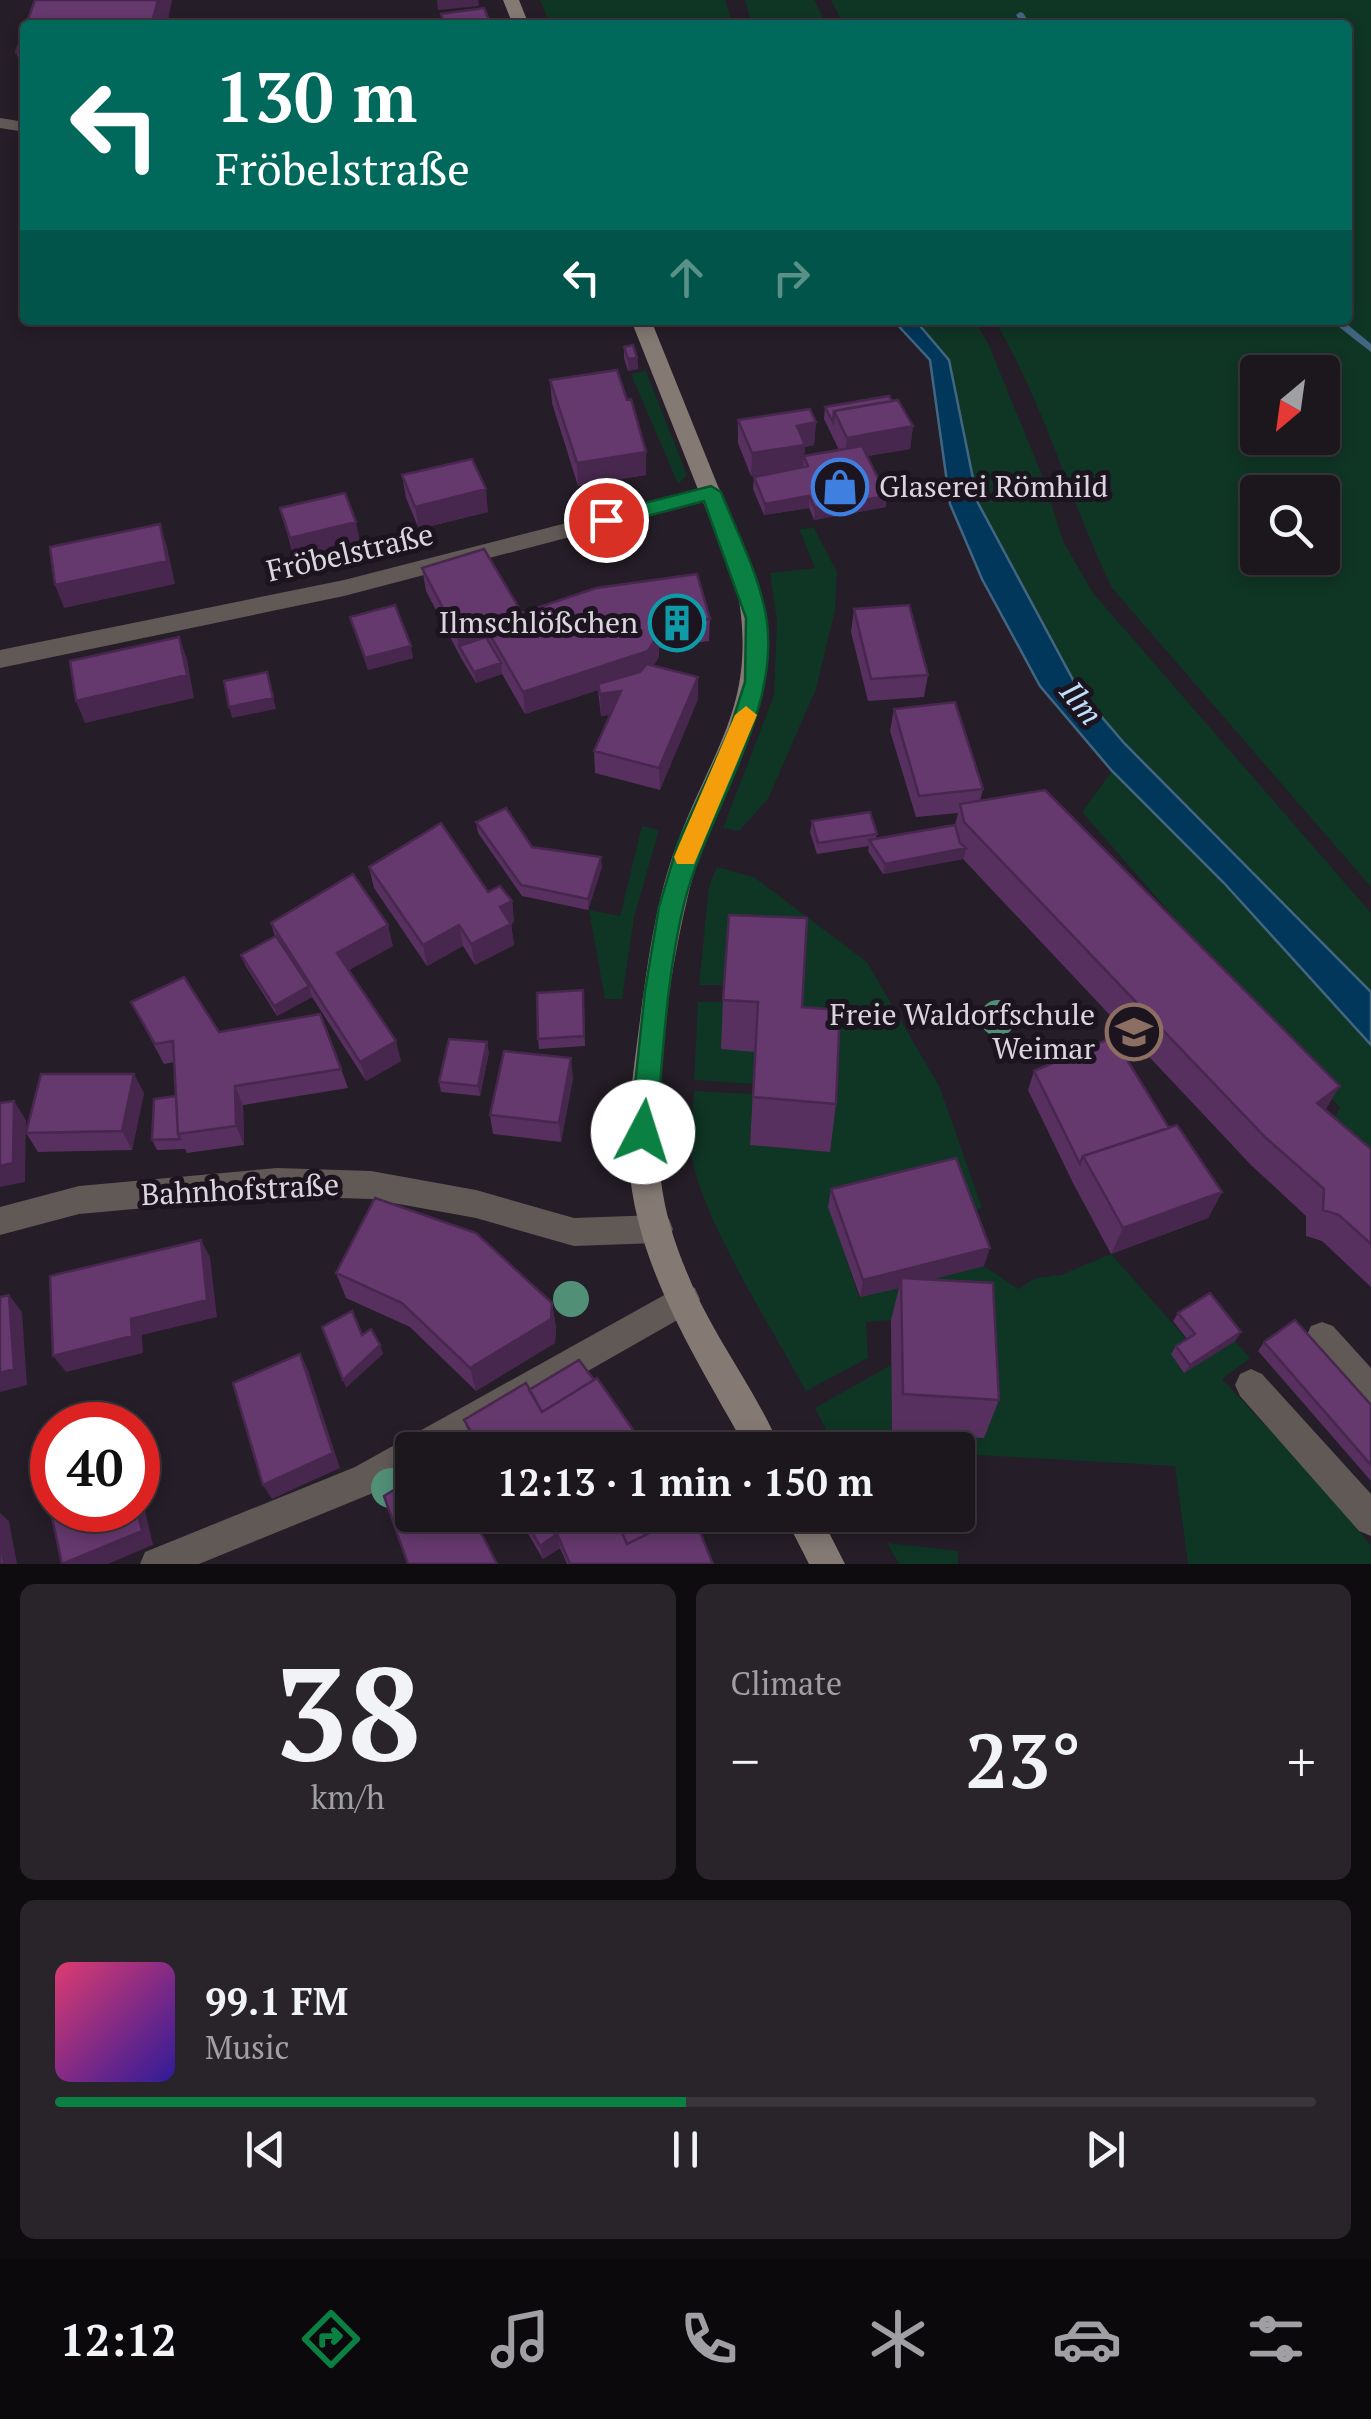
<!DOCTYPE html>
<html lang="en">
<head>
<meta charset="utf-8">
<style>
	:root { --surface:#1c161d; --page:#29232a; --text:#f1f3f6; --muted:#a09fa4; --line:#3a353b; --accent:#0b8043 }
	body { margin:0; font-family:"PT Serif",serif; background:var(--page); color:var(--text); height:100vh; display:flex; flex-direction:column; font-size:38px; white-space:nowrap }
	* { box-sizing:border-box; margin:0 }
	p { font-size:32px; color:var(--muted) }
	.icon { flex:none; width:55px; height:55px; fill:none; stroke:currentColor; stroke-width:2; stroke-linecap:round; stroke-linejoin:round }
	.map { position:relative; height:1564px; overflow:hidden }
	.details { display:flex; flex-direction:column; gap:20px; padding:20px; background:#0f0c10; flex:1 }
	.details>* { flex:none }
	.hud { position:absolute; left:20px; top:20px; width:1332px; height:305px; border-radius:10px; box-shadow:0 5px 15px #0003,0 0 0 2px var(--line); background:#00695c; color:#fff; overflow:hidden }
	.needle { width:65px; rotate:209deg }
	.fabs { position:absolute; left:1240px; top:355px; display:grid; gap:20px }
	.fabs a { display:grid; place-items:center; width:100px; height:100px; border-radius:10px; background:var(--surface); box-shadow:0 5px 15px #0003,0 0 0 2px var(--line); font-size:50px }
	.speed { position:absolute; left:30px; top:1402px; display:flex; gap:20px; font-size:50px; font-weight:700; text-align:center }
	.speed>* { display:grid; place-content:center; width:130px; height:130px; border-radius:50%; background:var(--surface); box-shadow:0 5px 15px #0003,0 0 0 2px var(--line); line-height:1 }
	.speed .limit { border:15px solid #d22; background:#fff; color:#111 }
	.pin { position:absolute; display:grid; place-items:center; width:85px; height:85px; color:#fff; margin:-42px; border:5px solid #fff; border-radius:50%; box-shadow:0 2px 10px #0007 }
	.me { position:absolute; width:110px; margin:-55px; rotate:5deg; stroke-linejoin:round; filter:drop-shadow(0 0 8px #0008) }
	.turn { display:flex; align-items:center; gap:35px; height:210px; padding:0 30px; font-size:45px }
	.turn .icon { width:130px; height:130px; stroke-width:2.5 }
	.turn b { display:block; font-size:70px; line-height:85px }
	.lanes { display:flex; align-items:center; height:95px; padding:0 30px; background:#0003; justify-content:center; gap:50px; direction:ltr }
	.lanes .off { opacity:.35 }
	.big { font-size:75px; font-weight:600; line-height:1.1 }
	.details .widget { flex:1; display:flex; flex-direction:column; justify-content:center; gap:15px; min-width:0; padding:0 35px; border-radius:15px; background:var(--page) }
	.details .dial { align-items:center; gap:0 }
	.dial b { font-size:130px; line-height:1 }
	.song { display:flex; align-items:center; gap:30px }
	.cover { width:120px; height:120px; border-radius:15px; background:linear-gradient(135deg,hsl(340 70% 55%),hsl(250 70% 35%)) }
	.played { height:10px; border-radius:5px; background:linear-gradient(90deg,var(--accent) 50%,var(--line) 50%) }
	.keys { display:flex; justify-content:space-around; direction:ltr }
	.heat { display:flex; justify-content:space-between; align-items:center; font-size:55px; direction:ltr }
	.details .tiles { flex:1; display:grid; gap:20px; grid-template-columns:1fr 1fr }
	.widget:last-child { grid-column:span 2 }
	.trip { position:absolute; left:395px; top:1432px; width:580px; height:100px; border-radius:10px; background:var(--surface); box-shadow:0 5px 15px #0003,0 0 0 2px var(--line); font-weight:600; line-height:100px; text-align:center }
	.menu { display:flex; height:160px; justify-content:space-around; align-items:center; background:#0b090c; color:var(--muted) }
	.menu .icon { width:70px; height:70px }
	.menu .current { color:var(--accent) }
	.menu b { font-size:45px; color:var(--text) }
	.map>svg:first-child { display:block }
</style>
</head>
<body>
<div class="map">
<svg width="1371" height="1564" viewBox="0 0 1371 1564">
	<rect width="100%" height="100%" fill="#251d27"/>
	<path fill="#0f3525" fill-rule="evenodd" d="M540 0H725L733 25H551Z
		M745 0H814L827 25H752Z
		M831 0H1371V887L1112 588C1069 500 1045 404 994 320H1348V25H844ZM1258 372H1322V438H1258ZM1258 492H1322V558H1258Z
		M915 320H974L988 343 1044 480 1063 541 1093 593 1371 913V992L1124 743 1078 689 978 503 949 360Z
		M646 371 687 475 678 484 631 374Z
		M814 528 837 572 835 610 816 689 768 799 739 831 723 828 774 695 777 621 770 573 815 568 799 529Z
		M1112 771 1224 883 1371 1045V1177L1326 1133 1340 1108 1082 812Z
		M642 826 659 830 634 917 622 999H605L589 910 620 916Z
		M717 867 754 877 867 962 940 1088 982 1208 964 1213 829 1207 859 1297 984 1266 1018 1289 1036 1278 1061 1275 1111 1254 1190 1343 1184 1372 1235 1341 1250 1358 1222 1379 1332 1497 1371 1546V1564H1188L1175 1466 958 1454V1450H837L815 1408 891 1365 892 1432 891 1320 866 1322 868 1358 806 1391C774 1332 695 1209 690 1145 689 1128 693 1109 694 1091L753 1094 750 1144 829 1151 725 985H699L709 886Z
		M698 1002H724L755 1051 753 1084 694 1080Z
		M887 1543 958 1551V1564H899Z"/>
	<path fill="#00375b" stroke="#426682" stroke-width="2.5" d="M893 320H915L949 360 978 503 1078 689 1124 743 1371 992V1045L1224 883 1112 771 1040 686 982 579 950 504 930 360Z"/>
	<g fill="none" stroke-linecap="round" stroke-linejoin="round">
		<path fill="#426682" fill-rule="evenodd" d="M1020 12 1023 13 1031 25H1023L1016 15Z
			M1330 320H1342L1371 344V352Z"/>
		<path fill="#605956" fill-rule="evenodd" d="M684 1284 695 1288 700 1299 695 1310 449 1450H412V1470L378 1491 199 1564H140L145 1552 355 1467Z
			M1322 1322 1333 1326 1371 1368V1408L1360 1403 1311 1348 1306 1337 1311 1326Z
			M1251 1369 1262 1374 1371 1494V1536L1359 1531 1240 1396 1235 1385 1240 1374Z"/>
		<path fill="#605956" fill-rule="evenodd" d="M0 118 25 122V132L0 128Z
			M711 486 719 488 722 493 719 498 344 596 0 668V650L344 580Z
			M277 1168 371 1171 476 1190 574 1218 658 1215 669 1219 673 1229 669 1239 658 1243 574 1246 476 1218 371 1199 277 1196 79 1214 0 1235V1207L79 1186Z"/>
		<path fill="#847973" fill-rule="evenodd" d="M503 0H519L529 25H513Z
			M631 320H651L759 588C783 707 735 745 701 849 674 932 649 1095 661 1181 665 1213 675 1245 688 1275 713 1337 756 1389 781 1450H747C698 1361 636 1268 629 1164 626 1113 635 1062 641 1012 649 954 657 896 678 841 716 742 758 701 737 588Z
			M784 1515H820L845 1564H809Z"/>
	</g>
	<g fill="#518f77">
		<circle cx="998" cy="1018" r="18"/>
		<circle cx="571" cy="1299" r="18"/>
		<circle cx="391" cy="1488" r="20"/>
	</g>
	<path fill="#57305f" d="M25 28V79L16 52Z
		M624 347 637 358 638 369 628 371 624 358Z
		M550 380 646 452V475L578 486 552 403Z
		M892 401 913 426 910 449 867 456 886 507 814 520 809 508 764 515 753 489 754 477 791 469 751 476 738 443V420L816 422 814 445 805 447 804 456 839 450 824 419 825 407Z
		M402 475 488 512 419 529 406 498Z
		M280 508 361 545 295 561Z
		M422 568 522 613 710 619 709 641 659 648V657L653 666 698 677V699L660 790 595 773 594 751 610 715 601 716 598 690 525 714 502 674 476 683 461 658 426 591Z
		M854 609 928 675 924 697 868 701 851 632Z
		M350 617 413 658 368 670Z
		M894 709 983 789 980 801 1371 1149V1287L1322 1241 1306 1236V1216L1251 1165 963 859 883 874 868 851 869 846 817 854 810 832 812 821 877 834 876 839 955 825 958 813 916 817 890 731Z
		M476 822 532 847 602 867 588 910 522 896 478 833Z
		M369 867 488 892 512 901 514 922 511 924 514 945 475 965 463 946 427 966 374 888Z
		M729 915 802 1007 836 1104 830 1152 750 1145 755 1052 721 1049 723 1000Z
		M271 923 393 946 349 970 401 1061 366 1081 312 997 277 1016 245 965 241 955 275 937Z
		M583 990 585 1046 539 1049 538 1039Z
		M131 1002 219 1032 341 1069 348 1088 243 1105 244 1145 187 1153 185 1149 157 1150 152 1140 176 1096 174 1062 164 1064Z
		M489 1052 480 1096 441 1092 439 1082Z
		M1034 1071 1169 1128 1222 1192 1208 1218 1111 1254 1073 1183 1028 1090Z
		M573 1078 561 1142 493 1134 490 1115Z
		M144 1093 132 1150 38 1152 26 1133Z
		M831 1189 984 1266 929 1280 999 1400 984 1438 892 1433 891 1320 899 1288 860 1297 828 1207Z
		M336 1273 552 1303 556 1328 555 1343 476 1391 410 1327 346 1298Z
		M1178 1313 1241 1332 1235 1341 1184 1373 1171 1354 1176 1346 1187 1339 1173 1321Z
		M1264 1342 1371 1405V1481L1258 1351Z
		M464 1420 647 1450H478L469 1435Z
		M517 1515H679L713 1564H567L560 1548 543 1559Z"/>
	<path fill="#47274d" d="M158 0H172L167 25H151Z
		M437 0H478L479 6 438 10Z
		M637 358 638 369 628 371V359Z
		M816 422 814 445 805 447 803 467 751 476 752 453 797 426Z
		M913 426 910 449 844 460 847 438Z
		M646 452V475L578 486 577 463Z
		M486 489 488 512 419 529 415 507Z
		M809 496V508L764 515 765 504Z
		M887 496 886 507 814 520 815 508Z
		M356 522 361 545 295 561 290 538Z
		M160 524 167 547 175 584 64 608 55 585Z
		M485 626 488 648 459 646 457 635Z
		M659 634V657L648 674 598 684V690L525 714 523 692Z
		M179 637 187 659 194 698 85 723 76 701Z
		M411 646 413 658 368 670 365 658Z
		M501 663 502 674 476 683 474 672Z
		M267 672 276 709 232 718 229 707Z
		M698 677V699L660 790 659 768Z
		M621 691 622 713 601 716 600 694Z
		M966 848 964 859 883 874 885 864Z
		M601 857 602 867 588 910V899Z
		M512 901 514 922 511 924 514 945 475 965 471 944 500 907Z
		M388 925 393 946 343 973 337 953Z
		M459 925 463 946 427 966 423 945Z
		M309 986 312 997 277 1016 274 1006Z
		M396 1041 401 1061 366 1081 360 1062Z
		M487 1042 489 1052 480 1096 478 1086Z
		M571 1058 573 1078 561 1142 559 1123Z
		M134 1074 144 1093 132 1150 122 1131Z
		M235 1086 243 1105 244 1145 236 1126Z
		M1340 1086 1323 1114 1317 1103Z
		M14 1101 26 1120 25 1182 0 1187V1166Z
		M1222 1192 1208 1218 1111 1254 1123 1228Z
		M201 1240 210 1257 217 1317 142 1335 143 1353 66 1372 53 1356 131 1319Z
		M990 1248 984 1266 901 1287V1278L899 1288 860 1297 863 1280Z
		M9 1295 22 1312 27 1385 0 1392V1373Z
		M552 1303 556 1328 555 1343 476 1391 470 1368Z
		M1241 1332 1235 1341 1184 1373 1190 1365Z
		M380 1345 383 1354 346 1388 343 1380Z
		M300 1354 308 1370 340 1468 272 1499 263 1485Z
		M138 1480 153 1545 108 1564H65L138 1510Z
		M0 1513 9 1521 17 1564H4L0 1538Z
		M557 1534 560 1548 543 1559 540 1546Z"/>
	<path fill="#65386e" stroke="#47274d" stroke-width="2.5" d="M35 0H158L151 25H26Z
		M484 8 491 25H445L441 14Z
		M397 21 398 25H362Z
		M25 28V52H16Z
		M633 345 637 358 628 359 624 347Z
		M617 370 627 400 631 399 646 452 577 463 550 380Z
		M889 396 892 401 834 411 833 422 825 407Z
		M898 400 913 426 847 438 834 411Z
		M810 409 816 422 797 426 805 445 752 453 738 420Z
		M862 446 887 496 815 508 809 496 765 504 754 477 808 466 804 456Z
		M472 459 486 489 415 507 402 475Z
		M345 493 356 522 290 538 280 508Z
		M160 524 167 561 55 585 50 547Z
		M484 549 522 613 596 588 697 574 710 619 655 626 659 634 648 651 523 692 485 626 457 635 422 568Z
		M395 605 411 646 365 658 350 617Z
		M909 605 928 675 871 679 854 609Z
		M179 637 187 675 76 701 70 661Z
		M486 637 501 663 474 672 459 646Z
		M647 664 698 677 659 768 594 751 621 691 600 694 598 684 640 672Z
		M267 672 273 698 229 707 224 681Z
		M955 702 983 789 919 796 894 709Z
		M1045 790 1340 1086 1317 1103 1371 1149V1244L1339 1215 1323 1210 1324 1189 1266 1138 964 822 960 804Z
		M506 808 532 847 601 857 588 899 521 885 476 822Z
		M870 812 877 834 818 843 812 821Z
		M441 823 488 892 500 886 512 901 500 907 511 924 471 944 459 925 423 945 369 867Z
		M955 825 960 843 966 848 885 864 869 840Z
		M353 874 388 925 337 953 396 1041 360 1062 271 923Z
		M729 915 807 918 802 1007 840 1010 836 1104 753 1097 758 1002 723 1000Z
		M276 936 309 986 274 1006 241 955Z
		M184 977 219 1032 320 1014 341 1069 235 1086 236 1126 178 1134 173 1041 155 1044 131 1002Z
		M583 990 584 1036 538 1039 537 993Z
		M1113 1037 1169 1128 1083 1156 1080 1164 1034 1071Z
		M449 1039 487 1042 478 1086 439 1082Z
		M504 1051 571 1058 559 1123 490 1115Z
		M41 1074H134L122 1131 26 1133Z
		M176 1096 178 1134 180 1139 152 1140 154 1099Z
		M14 1101 13 1163 0 1166V1103Z
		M1177 1125 1222 1192 1123 1228 1083 1156Z
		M956 1158 990 1248 863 1280 831 1189Z
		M375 1198 476 1233 552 1303 551 1319 470 1368 402 1303 336 1273Z
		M201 1240 207 1300 131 1319 132 1336 53 1356 50 1276Z
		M901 1278 993 1283 999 1400 903 1394Z
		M1210 1293 1241 1332 1190 1365 1176 1346 1195 1334 1178 1313Z
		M9 1295 14 1369 0 1373V1297Z
		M352 1311 362 1335 371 1329 380 1345 343 1380 322 1327Z
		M1295 1320 1371 1405V1465L1264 1342Z
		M300 1354 333 1453 263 1485 233 1383Z
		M579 1360 594 1380 542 1412 529 1390Z
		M597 1378 647 1450H482L464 1420 526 1383 542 1412Z
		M412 1479V1515H472L497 1564H408L384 1496Z
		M52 1486V1510H137L142 1531 62 1564 46 1489Z
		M522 1515H614L627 1544 686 1515H693L713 1564H570L557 1534 540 1546Z
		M614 1515H679L680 1518 627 1544Z
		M0 1538 4 1564H0Z"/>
	<path fill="#0b8043" stroke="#07532c" stroke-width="2.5" d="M711 486 721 492C737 533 761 578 767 622 779 716 707 812 684 904 666 978 663 1057 656 1132L652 1140 643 1144 634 1140 630 1132 645 991 659 907 678 843 730 729 745 682 746 618 704 501 606 527 596 520 598 515Z"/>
	<path fill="#f59e0b" d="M746 706 757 715 697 857 694 864H677L674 857 735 715Z"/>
	<defs>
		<g id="shop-ring" transform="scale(2.875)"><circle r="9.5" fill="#1c141e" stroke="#3f7fe0" stroke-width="1.5"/><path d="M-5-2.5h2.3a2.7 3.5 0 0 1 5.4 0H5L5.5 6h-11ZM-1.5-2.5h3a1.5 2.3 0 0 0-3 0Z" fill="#3f7fe0"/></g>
		<g id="building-ring" transform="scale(2.875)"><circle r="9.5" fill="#1c141e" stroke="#0f9aa8" stroke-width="1.5"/><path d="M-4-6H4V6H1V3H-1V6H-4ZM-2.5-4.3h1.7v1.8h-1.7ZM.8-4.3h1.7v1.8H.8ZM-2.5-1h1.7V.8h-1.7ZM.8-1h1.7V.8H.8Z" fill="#0f9aa8"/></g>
		<g id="school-ring" transform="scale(2.875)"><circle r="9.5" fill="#1c141e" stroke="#8d6e63" stroke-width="1.5"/><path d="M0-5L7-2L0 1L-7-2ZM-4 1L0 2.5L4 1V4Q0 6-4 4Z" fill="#8d6e63"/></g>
	</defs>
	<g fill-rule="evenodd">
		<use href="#shop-ring" x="840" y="487"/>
		<use href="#building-ring" x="677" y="623"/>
		<use href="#school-ring" x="1134" y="1032"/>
	</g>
	<g text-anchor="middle" stroke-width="10" stroke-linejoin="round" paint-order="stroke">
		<g font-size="30" fill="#dbd5dd" stroke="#1c141e" text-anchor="end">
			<text x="879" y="497" text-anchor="start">Glaserei Römhild</text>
			<text x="638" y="633">Ilmschlößchen</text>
			<text x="1095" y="1025">Freie Waldorfschule<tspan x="1095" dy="34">Weimar</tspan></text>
		</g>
		<g font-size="30" fill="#dbd5dd" stroke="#1c141e">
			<text transform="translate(350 553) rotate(-13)" y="10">Fröbelstraße</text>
			<text transform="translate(240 1190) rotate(-3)" y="10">Bahnhofstraße</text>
		</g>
		<g font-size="32" font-style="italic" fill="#bee0fc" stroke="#1c141e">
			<text transform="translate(1081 703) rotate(51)" y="11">Ilm</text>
		</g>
	</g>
</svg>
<div class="fabs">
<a><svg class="needle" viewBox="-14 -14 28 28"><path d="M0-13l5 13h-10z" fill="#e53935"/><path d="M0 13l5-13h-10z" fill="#a09fa4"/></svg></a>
<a><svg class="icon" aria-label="search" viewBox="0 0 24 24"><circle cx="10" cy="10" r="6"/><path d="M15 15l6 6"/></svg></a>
</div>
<div class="speed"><div class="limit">40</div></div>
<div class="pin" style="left:606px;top:520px;background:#d93025"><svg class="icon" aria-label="arrive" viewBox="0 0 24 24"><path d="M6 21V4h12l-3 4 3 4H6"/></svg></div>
<svg class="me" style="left:643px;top:1132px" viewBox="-20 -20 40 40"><circle r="19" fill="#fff"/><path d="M0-13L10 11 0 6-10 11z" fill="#0b8043"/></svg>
<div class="trip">12:13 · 1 min · 150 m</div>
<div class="hud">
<div class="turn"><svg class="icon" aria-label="left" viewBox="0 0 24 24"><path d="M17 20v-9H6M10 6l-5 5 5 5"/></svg><div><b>130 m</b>Fröbelstraße</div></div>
<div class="lanes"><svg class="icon" aria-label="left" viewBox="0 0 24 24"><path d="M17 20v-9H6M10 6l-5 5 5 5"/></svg><svg class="icon off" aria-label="ahead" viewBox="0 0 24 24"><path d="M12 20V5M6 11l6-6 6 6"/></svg><svg class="icon off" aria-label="right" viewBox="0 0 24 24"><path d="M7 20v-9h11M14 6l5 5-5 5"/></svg></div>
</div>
</div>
<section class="details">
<div class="tiles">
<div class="widget dial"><b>38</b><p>km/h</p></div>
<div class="widget"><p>Climate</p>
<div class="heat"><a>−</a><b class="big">23°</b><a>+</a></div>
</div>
<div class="widget">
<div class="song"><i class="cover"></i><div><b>99.1 FM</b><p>Music</p></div></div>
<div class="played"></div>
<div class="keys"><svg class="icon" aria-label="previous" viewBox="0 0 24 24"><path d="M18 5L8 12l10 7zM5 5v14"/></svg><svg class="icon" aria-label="pause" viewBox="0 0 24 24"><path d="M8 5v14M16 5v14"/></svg><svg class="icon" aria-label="next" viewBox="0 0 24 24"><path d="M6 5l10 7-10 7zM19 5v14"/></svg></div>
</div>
</div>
</section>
<nav class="menu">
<b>12:12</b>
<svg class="icon current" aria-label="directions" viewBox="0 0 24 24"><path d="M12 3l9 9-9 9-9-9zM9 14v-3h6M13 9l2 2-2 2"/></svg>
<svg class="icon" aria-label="music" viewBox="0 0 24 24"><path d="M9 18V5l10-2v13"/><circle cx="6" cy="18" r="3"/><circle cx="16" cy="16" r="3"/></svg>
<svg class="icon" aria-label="phone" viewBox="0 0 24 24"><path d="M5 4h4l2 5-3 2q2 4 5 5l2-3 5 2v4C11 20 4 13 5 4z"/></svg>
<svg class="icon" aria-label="climate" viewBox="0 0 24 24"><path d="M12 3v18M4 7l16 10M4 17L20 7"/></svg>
<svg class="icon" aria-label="car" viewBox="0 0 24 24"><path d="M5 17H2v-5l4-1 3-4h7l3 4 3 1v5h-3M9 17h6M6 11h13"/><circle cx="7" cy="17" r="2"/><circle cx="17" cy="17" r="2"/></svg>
<svg class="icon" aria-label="filters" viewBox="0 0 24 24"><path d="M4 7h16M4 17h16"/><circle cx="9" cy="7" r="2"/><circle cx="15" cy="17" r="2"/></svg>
</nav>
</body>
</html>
